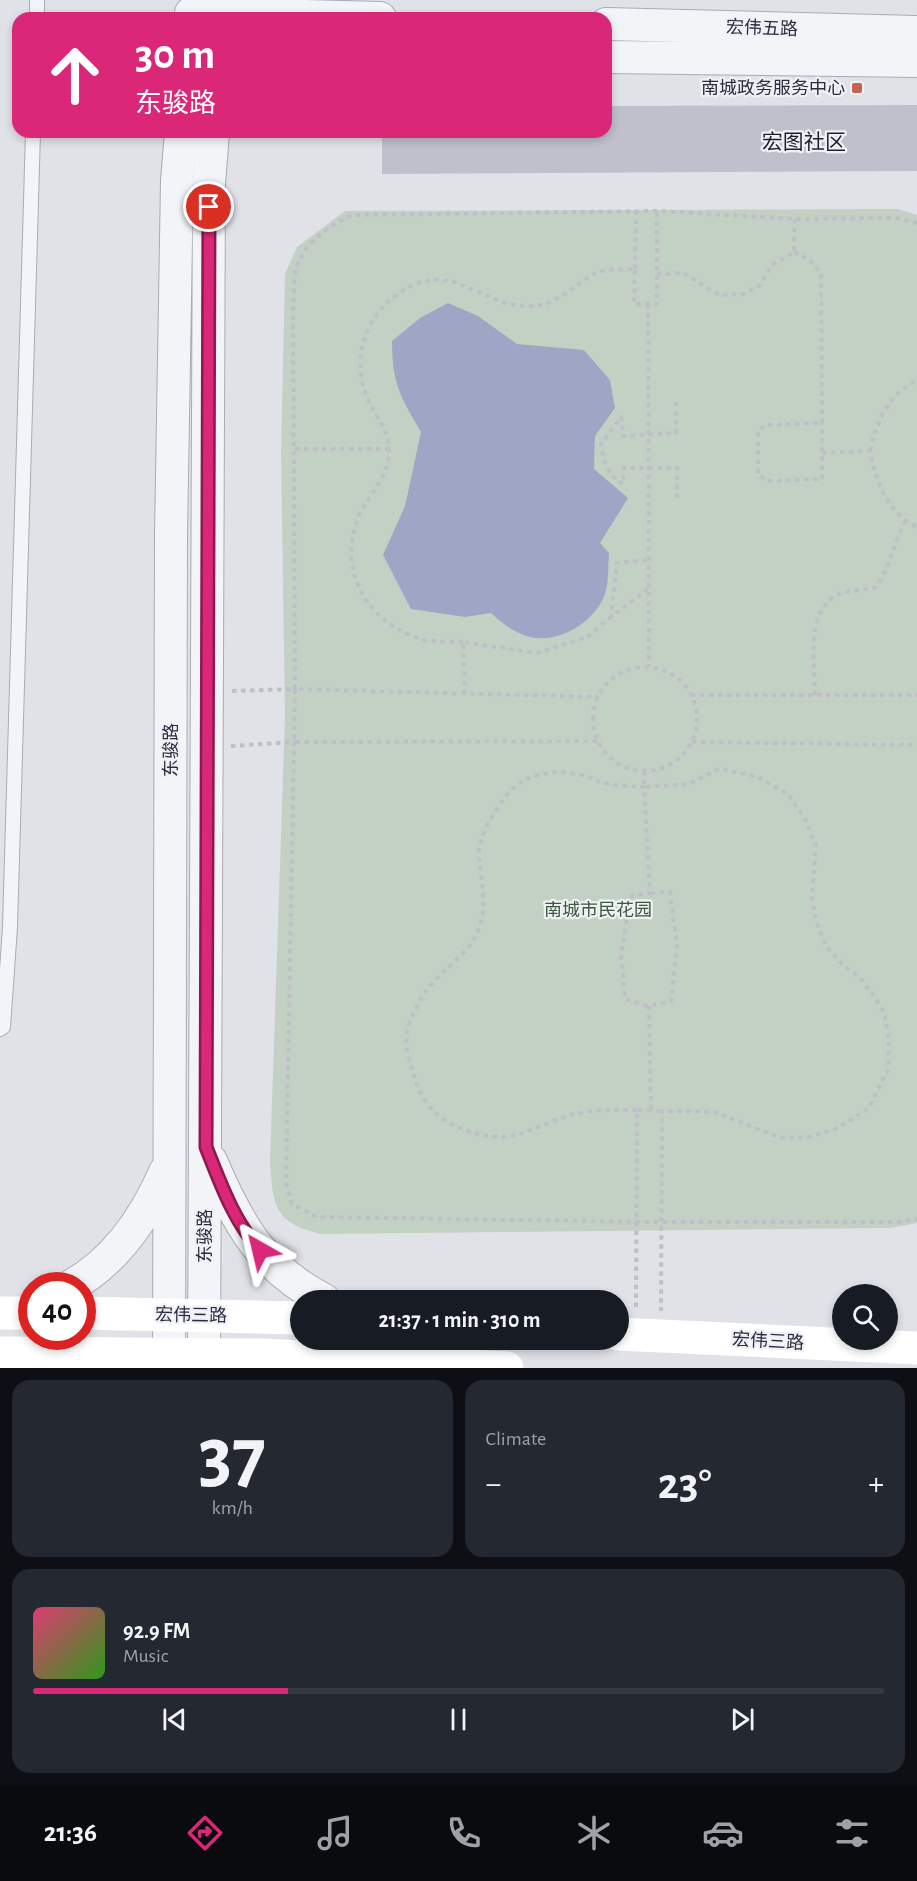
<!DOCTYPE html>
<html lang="en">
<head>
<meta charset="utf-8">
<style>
	:root { --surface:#171b24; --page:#242831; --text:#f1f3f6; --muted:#9ea1a6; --line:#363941; --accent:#db2777 }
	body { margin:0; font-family:"Alegreya Sans","Noto Sans SC",sans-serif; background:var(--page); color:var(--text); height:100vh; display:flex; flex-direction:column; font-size:22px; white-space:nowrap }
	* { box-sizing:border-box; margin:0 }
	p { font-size:20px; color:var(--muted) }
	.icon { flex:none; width:33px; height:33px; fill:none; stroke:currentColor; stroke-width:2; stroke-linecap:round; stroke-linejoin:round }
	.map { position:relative; height:1368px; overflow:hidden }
	.details { display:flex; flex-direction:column; gap:12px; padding:12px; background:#0d0f14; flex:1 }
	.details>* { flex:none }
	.top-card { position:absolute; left:12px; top:12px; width:600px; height:126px; border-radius:18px; box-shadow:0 3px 9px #0003; background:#db2777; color:#fff; overflow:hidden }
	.tools { position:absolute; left:832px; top:1284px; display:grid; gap:12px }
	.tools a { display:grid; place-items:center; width:66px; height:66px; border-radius:50%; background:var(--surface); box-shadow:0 3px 9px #0003; font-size:30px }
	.speed { position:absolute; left:18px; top:1272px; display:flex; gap:12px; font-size:30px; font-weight:700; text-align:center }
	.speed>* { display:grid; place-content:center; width:78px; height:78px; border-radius:50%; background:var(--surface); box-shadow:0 3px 9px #0003; line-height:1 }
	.speed .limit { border:9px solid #d22; background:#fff; color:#111 }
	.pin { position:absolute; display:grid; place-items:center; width:51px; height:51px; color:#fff; margin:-26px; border:3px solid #fff; border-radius:50%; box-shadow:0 2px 6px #0007 }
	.me { position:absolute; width:66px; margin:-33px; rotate:323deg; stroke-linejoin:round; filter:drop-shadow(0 0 4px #0008) }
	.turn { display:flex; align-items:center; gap:21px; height:126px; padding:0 24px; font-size:27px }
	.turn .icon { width:78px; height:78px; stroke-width:2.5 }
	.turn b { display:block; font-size:42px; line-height:51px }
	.big { font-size:45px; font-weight:700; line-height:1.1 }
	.details .tile { flex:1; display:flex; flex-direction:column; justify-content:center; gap:9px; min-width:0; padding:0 21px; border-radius:18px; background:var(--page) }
	.details .dial { align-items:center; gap:0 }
	.dial b { font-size:78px; line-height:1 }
	.song { display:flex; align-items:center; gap:18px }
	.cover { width:72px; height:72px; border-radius:9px; background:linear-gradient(135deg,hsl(340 70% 55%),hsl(110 70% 35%)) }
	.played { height:6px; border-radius:3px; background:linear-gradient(90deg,var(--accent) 30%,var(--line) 30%) }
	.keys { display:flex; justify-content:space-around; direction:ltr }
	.heat { display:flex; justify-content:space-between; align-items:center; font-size:33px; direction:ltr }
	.details .tiles { flex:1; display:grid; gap:12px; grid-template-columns:1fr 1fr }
	.tile:last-child { grid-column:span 2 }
	.trip { position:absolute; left:290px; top:1290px; width:339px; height:60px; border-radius:30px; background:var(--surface); box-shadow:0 3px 9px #0003; font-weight:700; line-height:60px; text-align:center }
	.dock { display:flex; height:96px; justify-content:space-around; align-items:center; background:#090b0e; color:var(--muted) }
	.dock .icon { width:42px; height:42px }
	.dock .on { color:var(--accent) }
	.dock b { font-size:27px; color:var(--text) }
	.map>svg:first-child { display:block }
</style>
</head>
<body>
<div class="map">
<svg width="917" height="1368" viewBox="0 0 917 1368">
	<rect width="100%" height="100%" fill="#e1e2e8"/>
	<path fill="#c3d1c4" d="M898 209 917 215V1223L890 1228 321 1234C274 1223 273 1206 270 1161L285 716 281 453 285 274 297 247 345 211Z"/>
	<path fill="#9fa6c5" d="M448 303 478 316 517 344 584 350 610 380 615 408 595 436 594 469 628 498 600 543 609 553C608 566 609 582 605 594 595 622 559 644 530 637 515 633 503 624 491 613L465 617 411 609 383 555 405 506 421 432C400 396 392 383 392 341L420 318Z"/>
	<path fill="#bfc0cb" d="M917 105V171L382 174V132H606V106Z"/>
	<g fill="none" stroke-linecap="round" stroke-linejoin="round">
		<g stroke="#aaabb5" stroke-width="16">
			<path id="service" d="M37 18V0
				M0 1029 3 1027 10 927 33 132"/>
		</g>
		<g stroke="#aaabb5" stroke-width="34">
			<path id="tertiary" d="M191 13 380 18
				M606 24 917 32
				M606 57 917 61
				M211 1161C238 1224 261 1267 324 1300
				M71 1286C116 1261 145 1218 165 1172
				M169 1368 171 536 177 181 181 132
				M204 1368 209 184 213 132"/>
		</g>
		<path stroke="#bfc0c7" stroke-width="4" stroke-dasharray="4.5 4.5" stroke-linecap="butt" d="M794 252 811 261 821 274 822 423 765 425 758 432V474L768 481 822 479V423
			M635 269 636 211
			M657 274 683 273 720 295 743 294 759 286 772 265 794 252 795 219
			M648 304 649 666
			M676 402V433L623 436 621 417 601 444C603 462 607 475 623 484L624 468H677V500
			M295 449H389
			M870 451C877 420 888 395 917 380
			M822 453 870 451C875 480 888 514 917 527
			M648 589 611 617 617 563 648 560
			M463 642C450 641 431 643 418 638 365 620 337 569 359 516 369 493 389 478 389 451 389 430 378 420 369 402 351 366 362 321 394 297 450 254 476 305 526 306 562 308 576 278 603 271 613 268 625 270 635 269L634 304H657V211
			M593 719a52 52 0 1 1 104 0a52 52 0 1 1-104 0Z
			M232 691 295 689 293 306C294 294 294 280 296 269 303 243 330 225 352 215L657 211 795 219 894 218 917 223
			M465 694 463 642 537 653 587 637 611 617
			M691 695H917
			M815 695C815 665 805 615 835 596 846 589 864 591 876 587 890 568 894 543 905 522
			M597 741 294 742 295 689 598 697
			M692 742 917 745
			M231 746 294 742 286 1182 292 1204 317 1217 662 1222H899L917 1219
			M645 771 644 787 689 784 719 769 756 776 789 795 806 821 816 846 812 897 816 921 826 946 843 965 862 980 884 1011 889 1038 888 1070 869 1108 838 1128 809 1137 780 1138 715 1112 662 1111 661 1311
			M649 1006 651 1111
			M637 1110C622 1110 607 1109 592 1111 532 1119 519 1155 453 1125 437 1118 421 1099 416 1082 411 1065 402 1042 409 1024 416 1006 423 992 437 978 452 962 469 953 478 931 488 904 481 883 479 855 477 837 502 796 517 785 535 771 562 770 582 775 590 777 596 781 604 783 617 786 631 786 644 787L650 893 631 896 621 955 625 999 649 1006 671 1001 677 946 670 892 650 893
			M636 1307 637 1110 662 1111"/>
		<use href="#service" stroke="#f3f4f7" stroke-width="14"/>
		<use href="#tertiary" stroke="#f3f4f7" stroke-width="32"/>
		<path stroke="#fff" stroke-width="33" d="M0 1313H32
			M82 1313 300 1318
			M618 1334 917 1348
			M0 1353 264 1355 507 1368"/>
	</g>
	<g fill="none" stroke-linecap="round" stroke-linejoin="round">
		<g stroke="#8e194d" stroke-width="15">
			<path id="route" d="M209 207 206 1147C220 1182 234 1222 260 1250"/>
		</g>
		<use href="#route" stroke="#db2777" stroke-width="10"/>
	</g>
	<rect fill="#c26452" stroke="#f0f1f6" stroke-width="2" x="851" y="82" width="12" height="12" rx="3"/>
	<g text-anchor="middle" stroke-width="4.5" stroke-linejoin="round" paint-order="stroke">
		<g font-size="18" fill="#2b2c3f" stroke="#f0f1f6">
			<text transform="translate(762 28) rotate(2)" y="6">宏伟五路</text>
			<text transform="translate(171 750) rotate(-90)" y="6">东骏路</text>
			<text transform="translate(205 1236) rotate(-90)" y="6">东骏路</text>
			<text transform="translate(191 1315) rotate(1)" y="6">宏伟三路</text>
			<text transform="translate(768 1341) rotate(3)" y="6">宏伟三路</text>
		</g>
		<g font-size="18" fill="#2b2c3f" stroke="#f0f1f6" text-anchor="end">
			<text x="845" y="94">南城政务服务中心</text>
		</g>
		<g font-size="18" fill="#3a593d" stroke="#f0f1f6">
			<text x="598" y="916">南城市民花园</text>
		</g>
		<g font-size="21" fill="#1d1e2f" stroke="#f0f1f6">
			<text x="804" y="149">宏图社区</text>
		</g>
	</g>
</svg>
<div class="tools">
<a><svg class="icon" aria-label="search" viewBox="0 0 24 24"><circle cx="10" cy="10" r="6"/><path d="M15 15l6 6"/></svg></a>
</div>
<div class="speed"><div class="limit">40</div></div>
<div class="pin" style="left:209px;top:207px;background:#d93025"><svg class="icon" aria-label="arrive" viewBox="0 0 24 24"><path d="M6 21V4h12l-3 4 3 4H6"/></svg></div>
<svg class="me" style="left:260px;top:1250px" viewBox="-20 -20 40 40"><path d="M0-17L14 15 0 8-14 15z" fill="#db2777" stroke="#fff" stroke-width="4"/></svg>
<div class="trip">21:37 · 1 min · 310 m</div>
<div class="top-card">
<div class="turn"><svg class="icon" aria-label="ahead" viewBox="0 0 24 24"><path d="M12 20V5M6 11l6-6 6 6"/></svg><div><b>30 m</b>东骏路</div></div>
</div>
</div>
<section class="details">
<div class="tiles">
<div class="tile dial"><b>37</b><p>km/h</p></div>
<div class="tile"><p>Climate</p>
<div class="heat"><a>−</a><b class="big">23°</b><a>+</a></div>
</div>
<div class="tile">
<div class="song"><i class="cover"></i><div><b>92.9 FM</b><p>Music</p></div></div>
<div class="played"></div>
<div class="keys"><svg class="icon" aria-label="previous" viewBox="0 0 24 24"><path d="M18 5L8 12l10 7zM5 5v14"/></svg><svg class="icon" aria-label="pause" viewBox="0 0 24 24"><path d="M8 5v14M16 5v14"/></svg><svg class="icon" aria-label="next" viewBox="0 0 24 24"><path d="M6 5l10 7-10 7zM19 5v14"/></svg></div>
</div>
</div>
</section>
<nav class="dock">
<b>21:36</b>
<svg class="icon on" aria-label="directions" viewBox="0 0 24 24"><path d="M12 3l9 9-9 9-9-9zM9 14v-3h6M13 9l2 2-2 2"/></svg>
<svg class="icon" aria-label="music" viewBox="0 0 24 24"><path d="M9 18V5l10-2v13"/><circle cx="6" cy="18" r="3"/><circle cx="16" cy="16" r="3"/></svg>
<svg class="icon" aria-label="phone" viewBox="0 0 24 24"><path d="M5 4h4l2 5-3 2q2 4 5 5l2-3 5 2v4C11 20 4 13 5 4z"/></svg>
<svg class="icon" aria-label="climate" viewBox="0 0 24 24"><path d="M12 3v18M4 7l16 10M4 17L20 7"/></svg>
<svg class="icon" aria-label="car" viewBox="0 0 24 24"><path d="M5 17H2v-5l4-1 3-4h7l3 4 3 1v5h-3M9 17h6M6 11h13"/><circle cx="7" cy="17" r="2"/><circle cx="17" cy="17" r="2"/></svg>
<svg class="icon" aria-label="filters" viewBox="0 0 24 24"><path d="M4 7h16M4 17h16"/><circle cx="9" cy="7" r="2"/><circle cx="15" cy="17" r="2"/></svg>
</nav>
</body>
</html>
